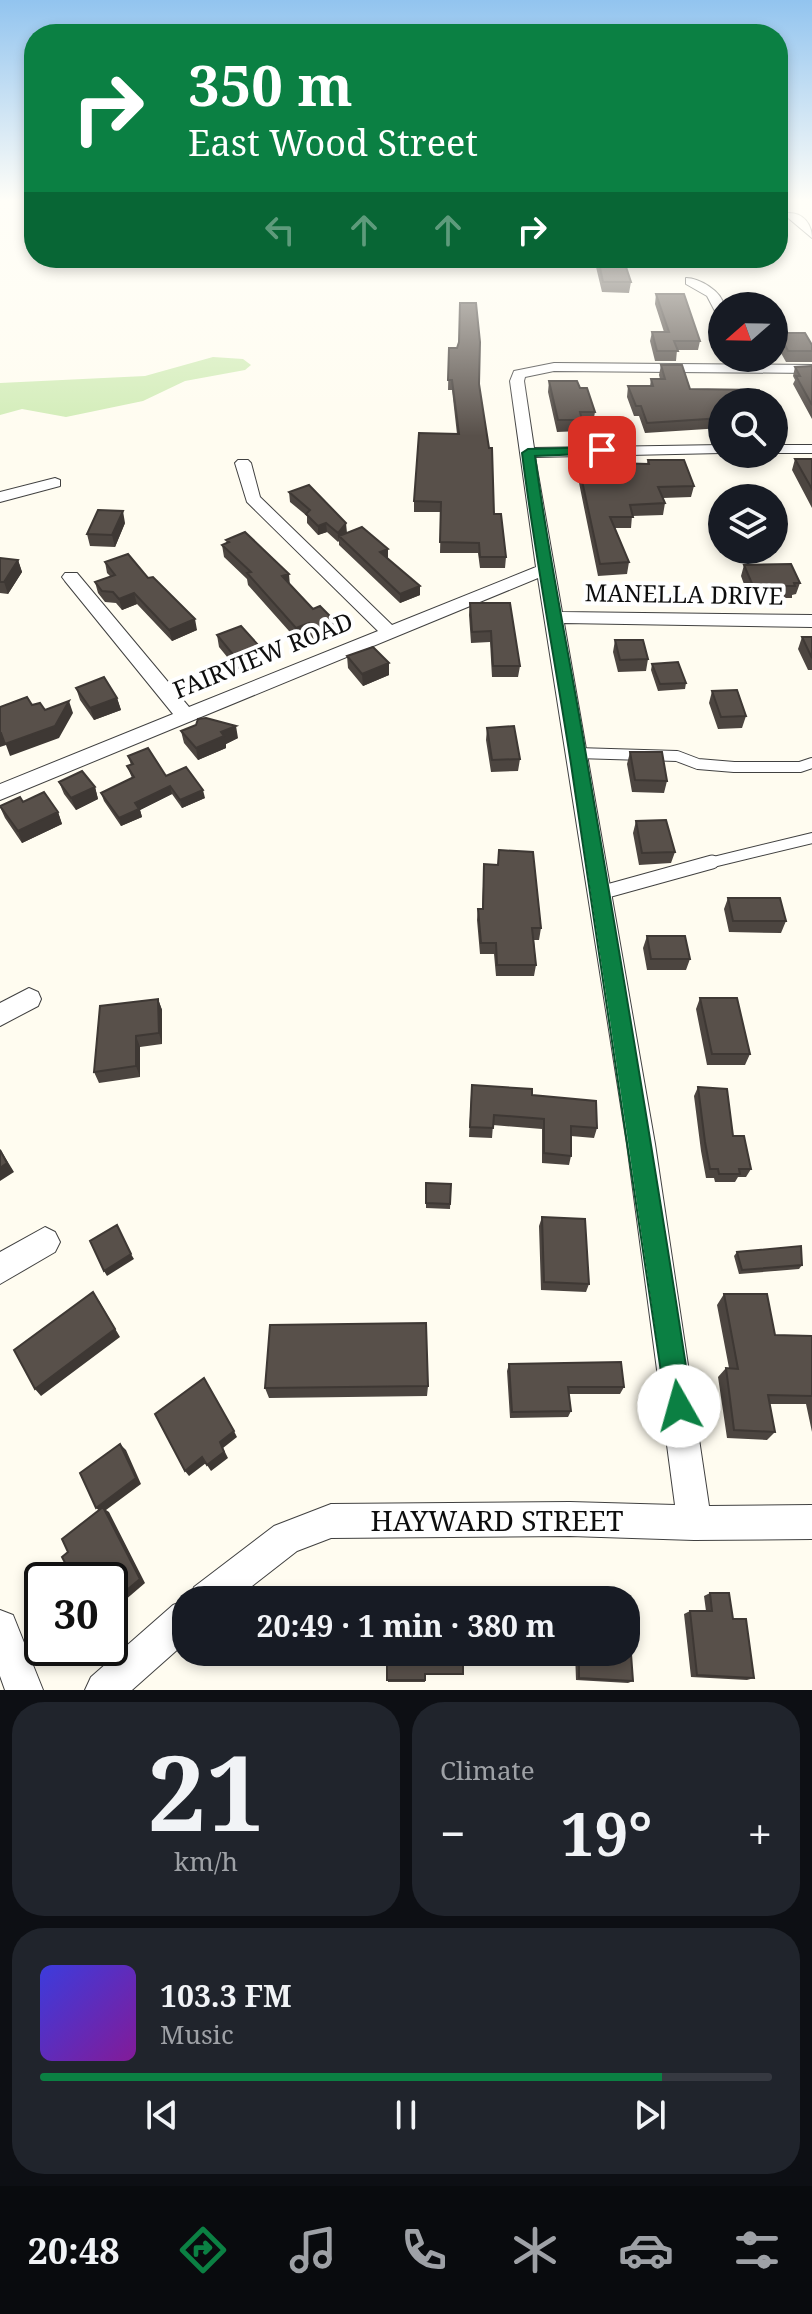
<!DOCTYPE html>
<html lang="en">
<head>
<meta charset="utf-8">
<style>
	:root { --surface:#171b24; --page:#20242c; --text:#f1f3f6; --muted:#9ea1a6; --line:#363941; --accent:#0b8043 }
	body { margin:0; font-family:"Noto Serif",serif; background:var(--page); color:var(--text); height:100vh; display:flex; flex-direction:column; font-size:30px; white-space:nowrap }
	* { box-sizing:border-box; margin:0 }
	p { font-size:26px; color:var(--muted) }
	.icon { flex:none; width:44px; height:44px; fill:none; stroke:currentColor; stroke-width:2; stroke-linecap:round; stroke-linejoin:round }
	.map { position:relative; height:1690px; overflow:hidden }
	.sheet { display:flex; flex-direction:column; gap:12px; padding:12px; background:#0d0f14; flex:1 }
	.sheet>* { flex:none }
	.banner { position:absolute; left:24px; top:24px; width:764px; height:244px; border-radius:32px; box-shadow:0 4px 12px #0003; background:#0b8043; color:#fff; overflow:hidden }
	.needle { width:52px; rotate:250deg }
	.tools { position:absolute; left:708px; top:292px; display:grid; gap:16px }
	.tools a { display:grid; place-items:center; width:80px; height:80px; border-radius:50%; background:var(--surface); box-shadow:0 4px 12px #0003; font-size:40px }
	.speed { position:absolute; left:24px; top:1562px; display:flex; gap:16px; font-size:40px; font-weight:700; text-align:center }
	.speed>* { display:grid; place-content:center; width:104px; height:104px; border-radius:50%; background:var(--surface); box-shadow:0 4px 12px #0003; line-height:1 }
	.speed .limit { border:4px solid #111; border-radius:12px; background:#fff; color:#111 }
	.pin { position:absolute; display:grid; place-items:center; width:68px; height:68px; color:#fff; margin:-34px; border-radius:16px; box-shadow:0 4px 12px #0006 }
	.me { position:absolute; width:88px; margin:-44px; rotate:353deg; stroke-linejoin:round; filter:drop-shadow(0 0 6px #0008) }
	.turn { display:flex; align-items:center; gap:28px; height:168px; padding:0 32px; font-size:36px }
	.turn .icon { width:104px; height:104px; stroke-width:2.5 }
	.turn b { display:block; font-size:56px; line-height:68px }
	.lanes { display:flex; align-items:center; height:76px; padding:0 32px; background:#0003; justify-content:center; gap:40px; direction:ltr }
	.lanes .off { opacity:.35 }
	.big { font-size:60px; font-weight:700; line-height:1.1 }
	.sheet .widget { flex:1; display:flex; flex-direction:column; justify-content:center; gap:12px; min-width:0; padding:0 28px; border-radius:32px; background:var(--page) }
	.sheet .dial { align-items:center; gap:0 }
	.dial b { font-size:104px; line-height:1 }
	.song { display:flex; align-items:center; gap:24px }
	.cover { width:96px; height:96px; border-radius:12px; background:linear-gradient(135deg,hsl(240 70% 55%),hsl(290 70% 35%)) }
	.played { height:8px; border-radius:4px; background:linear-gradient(90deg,var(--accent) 85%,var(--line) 85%) }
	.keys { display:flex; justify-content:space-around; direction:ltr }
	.heat { display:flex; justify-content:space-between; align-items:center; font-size:44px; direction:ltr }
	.sheet .tiles { flex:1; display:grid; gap:12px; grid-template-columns:1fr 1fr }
	.widget:last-child { grid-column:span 2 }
	.trip { position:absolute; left:172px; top:1586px; width:468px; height:80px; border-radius:32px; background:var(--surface); box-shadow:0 4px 12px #0003; font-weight:700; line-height:80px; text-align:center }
	.tab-bar { display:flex; height:128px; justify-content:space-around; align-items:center; background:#090b0e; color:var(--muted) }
	.tab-bar .icon { width:56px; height:56px }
	.tab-bar .on { color:var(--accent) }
	.tab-bar b { font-size:36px; color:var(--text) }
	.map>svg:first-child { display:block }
</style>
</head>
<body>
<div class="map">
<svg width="812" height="1690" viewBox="0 0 812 1690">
	<rect width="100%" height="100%" fill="#fffcf0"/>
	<path fill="#d1ecb6" d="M213 357 243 359 251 365 245 370 185 381 143 401 66 417 22 409 0 415V383L145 376Z"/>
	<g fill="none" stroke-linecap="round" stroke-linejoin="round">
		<g stroke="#414141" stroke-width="12">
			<path id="lane-far1" d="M577 753 677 756 698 764 734 767H800L812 763
				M705 864 812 838"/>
		</g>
		<g stroke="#414141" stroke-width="15">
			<path id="lane" d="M600 893 712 862"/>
		</g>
		<g stroke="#414141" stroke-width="2">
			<path id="street" d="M787 213C803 212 812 224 812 238L787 217Z
				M686 278C699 278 722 291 724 306 724 310 722 314 722 318L718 317 707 296 686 284Z
				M554 363 812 365V373L554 371 525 377 524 381 534 448 722 445V453L535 457 562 612 812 615V627L564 623 655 1144 709 1506 812 1505V1539L694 1540 570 1536 331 1538 297 1551 234 1600H189L194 1587 274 1526 331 1504 570 1502 675 1505 627 1144 538 578 0 800V784L173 714 65 581 62 577 65 573H77L189 707 378 631 247 502 235 463 238 460H248L251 463 260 497 392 625 536 567 510 381 514 371Z
				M774 445H812V453H774Z
				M55 478 60 480V486L0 502V492Z
				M29 988 38 992 41 999 38 1006 0 1026V1003Z
				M45 1227 55 1232 60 1242 55 1252 0 1284V1252Z
				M186 1600V1642L132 1690H85L91 1677 173 1605Z
				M0 1610 13 1615 43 1690H5L0 1676Z"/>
		</g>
		<use href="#lane-far1" stroke="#fff" stroke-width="10"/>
		<use href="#lane" stroke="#fff" stroke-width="13"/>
		<use href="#street" fill="#fff" fill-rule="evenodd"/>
	</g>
	<path fill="#4c4540" d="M597 258 631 282 629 293 602 292 596 267Z
		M656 294 700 341 698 350H677L676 361H655L650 341 652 332H664L655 304Z
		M779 333 812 351V362H786L776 344Z
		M449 348 479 384 494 514 506 557 505 568H480L478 553H440L441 512H414V501L457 434 452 390H448Z
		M661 365 690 389 722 402V428L645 433 639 416H634L627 397 628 386H650L651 379H660L659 375Z
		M812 366V419L793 384 795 380 793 376 795 367Z
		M549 381 580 388 595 412 593 423H582L581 431 557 432 548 392Z
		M795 459H812V508L792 470Z
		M648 460 694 486 691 497 663 498 665 503 663 515 632 516 631 528H615L629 562 627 574 598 576 577 473 578 462 647 464Z
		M289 492 347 533 388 549V558L420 595 400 603 339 545V541L338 542 327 532 318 535 307 523V516L290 502Z
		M719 510H722V544L716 522Z
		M125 523 115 547 90 546 87 534Z
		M226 540 290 585 336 633 315 641 310 635 297 640 248 585 247 579 224 557 222 545 227 543Z
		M0 558 18 560 22 572 8 594 0 593Z
		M105 562 148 578 197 630 172 641 137 604 122 610 116 603 105 602 98 593 95 582 111 577 107 573Z
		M744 565 800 583 796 594 792 595V598H749L741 576Z
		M470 603 520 666 518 677H492L490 642 471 643 469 615Z
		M217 635 261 659 237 669 219 647Z
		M802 637H812V670H808L798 649Z
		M615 640 648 659 646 671 618 672 613 652Z
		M347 656 389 675 363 686 348 668Z
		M652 664 686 683 685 689 658 691 651 670Z
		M76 688 117 698 121 710 94 720 80 700Z
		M712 691 746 716 742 728 718 729 709 703Z
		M487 728 520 759 518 771 491 772 486 740Z
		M181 731 238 738 226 744V748L198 760 184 743Z
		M630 752 667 781 664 793 632 792 627 764Z
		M128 756 166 776 205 798 182 808 172 794 140 810 142 817 121 826 104 801 101 793 132 778 127 766 131 765Z
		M59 782 95 787 98 799 76 810 64 794Z
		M23 802 58 812 62 824 22 843 5 818 0 807Z
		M636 821 675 852 671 863 639 865 633 833Z
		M499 850 541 928 539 940H534L536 965 534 976H496L494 954H480L477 920 478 909H482L484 864 498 865Z
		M728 898 786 921 781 933 729 932 724 909Z
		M647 936 690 959 686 970H647L643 948Z
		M700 998 750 1054 745 1065H707L696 1009Z
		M158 999 162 1010V1044L140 1047V1077L99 1083 94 1072Z
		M698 1087 733 1136 751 1169 746 1177H738L735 1182H715L714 1178H706L701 1151 694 1096Z
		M471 1095H532L597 1128 594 1138 571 1136V1156L569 1165 542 1163V1129L493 1125 492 1138 469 1137Z
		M426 1183 451 1184 450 1209 426 1208Z
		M542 1217 589 1284 586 1292 541 1290 539 1226Z
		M737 1252 802 1265 799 1269 739 1274 734 1256Z
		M724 1294 775 1335 812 1336V1432L806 1404H770L775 1432 767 1440 727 1438 718 1377 726 1368H729L717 1305Z
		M509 1364 624 1387 620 1394H569L571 1411 568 1417 510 1418 507 1371Z
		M428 1386 427 1396 269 1398 265 1388Z
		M710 1593 754 1678 747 1680 691 1677 684 1614 690 1611H706L704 1596Z
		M387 1652 511 1658 509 1660H463V1674L462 1675H425V1682H388Z
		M575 1652H626L633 1681 628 1683 576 1680Z"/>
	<path fill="#3e3834" d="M123 511 125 523 115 547 112 535Z
		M326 523 327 532 318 535V526Z
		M346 523 347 533 339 536 338 542V533Z
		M388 549V559L380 552Z
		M18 560 22 572 8 594 4 582Z
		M289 574 290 586 282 576Z
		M420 586V595L400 603V594Z
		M134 593 137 604 122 610 119 599Z
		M195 619 197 630 172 641 169 630Z
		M335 621 336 633 315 641 314 629Z
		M309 623 310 635 297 640 296 628Z
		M260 647 261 659 237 669 235 657Z
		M389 663V675L363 686 362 674Z
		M117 698 121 710 94 720 90 708Z
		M69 701 73 713 59 738 10 756 6 745 0 747V733Z
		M236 726 238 738 226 744V748L198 760 196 748 221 732Z
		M170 786 172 794 140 810 142 817 121 826 119 818 135 803Z
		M95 787 98 799 76 810 71 798Z
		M203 790 205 798 182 808 180 800Z
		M58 812 62 824 22 843 18 831Z
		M158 999 162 1010V1044L159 1033Z
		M136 1036 140 1047V1077L136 1066Z
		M0 1149 14 1172 0 1181Z
		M131 1254 134 1259 107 1276 104 1271Z
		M99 1301 120 1337 41 1396 35 1389Z
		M234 1431 237 1437 223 1448 228 1458 211 1471 207 1465 220 1442Z
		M120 1444 126 1450 141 1484 106 1510 109 1512 145 1583 110 1613 102 1513 96 1508Z
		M202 1457 206 1463 189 1476 185 1471Z"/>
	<path fill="#58504a" stroke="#3e3834" stroke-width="2" d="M598 258H623L631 282H603Z
		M656 294H684L700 341H674L678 351H657L652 332H669Z
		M460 303H476L480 342 479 384 489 448H492L494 514H501L506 557H480L479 543 440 542 441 502 414 501 419 433 459 434 452 380H448L449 348H457L459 342Z
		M779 333H805L812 345V351H788Z
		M661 365H682L690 389 759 390 765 402H722V418L647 423 641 406H636L628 386H653L651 379H665Z
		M812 366V405L796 376H800L795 367Z
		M549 381H577L580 388H587L595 412H580L582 420H558Z
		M795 459H812V489Z
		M648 460H684L694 486 658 487 665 503 630 505 633 517H610L629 562 600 564 578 462 649 464Z
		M309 485 346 523 338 533 326 523 318 526 306 514 310 510 289 492Z
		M98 510 123 511 112 535 87 534Z
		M362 527 388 549 380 552 420 586 400 594 339 536Z
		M245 532 289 574 282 576 313 609 320 606 335 621 314 629 309 623 296 628 247 573 251 572 222 545 229 542 226 540Z
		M128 554 148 578 153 577 195 619 169 630 134 593 119 599 113 592 102 591 95 582 115 575 105 562Z
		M0 558 18 560 4 582H0Z
		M791 564 800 583H794L795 586H753L744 565Z
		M470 603H510L520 666H493L491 631 472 632Z
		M241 626 260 647 235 657 217 635Z
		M802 637H812V658Z
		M615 640H643L648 659 620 660Z
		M373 647 389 663 362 674 347 656Z
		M678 662 686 683 660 684 652 664Z
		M104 677 117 698 90 708 76 688Z
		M737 690 746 716 721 717 712 691Z
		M27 697 32 705 40 703 45 710 69 701 55 726 5 744 1 733H0V707Z
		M206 718 236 726 221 732 224 736 196 748 181 731 196 725 198 719Z
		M514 726 520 759 492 760 487 728Z
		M148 748 166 776 186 767 203 790 180 800 170 786 135 803 139 809 119 818 101 793 134 777 127 766 133 764 128 756Z
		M630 752H662L667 781 635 780Z
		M82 771 95 787 71 798 59 782Z
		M44 792 58 812 18 831 0 806 20 797 23 802Z
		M666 820 675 852 642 853 636 821Z
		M499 850 533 852 541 928H532L536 965H497L496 943H481L478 909H483L484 864 498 865Z
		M728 898H780L786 921H733Z
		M647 936H685L690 959H651Z
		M700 998H737L750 1054H712Z
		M158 999 159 1033 136 1036V1066L94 1072 100 1006Z
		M472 1085 532 1089V1095L596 1101 597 1128 571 1126V1156L544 1153V1119L494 1115 493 1128 470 1127Z
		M698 1087 727 1089 733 1136H744L751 1169H739L740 1174H719L718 1169H710L705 1142Z
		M0 1150 7 1163 0 1168Z
		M426 1183 451 1184 450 1204 426 1203Z
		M542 1217 585 1219 589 1284 544 1282Z
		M117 1225 131 1254 104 1271 90 1241Z
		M801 1246 802 1265 742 1270 737 1252Z
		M93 1292 115 1329 35 1389 14 1350Z
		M724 1294H767L775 1335 812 1336V1396L768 1395 775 1432 734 1430 726 1368 738 1369Z
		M426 1323 428 1386 265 1388 270 1325Z
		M621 1362 624 1387H568L571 1411 512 1412 509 1364Z
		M204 1378 234 1431 220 1442 224 1452 207 1465 202 1457 185 1471 155 1414Z
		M120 1444 136 1478 96 1508 80 1473Z
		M103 1507 140 1579 110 1604V1580H74L62 1557 68 1552 62 1539Z
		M710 1593H729L733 1619H746L754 1678 697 1675 690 1611H712Z
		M404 1597 461 1598V1600H404Z
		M626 1613H628L633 1681 579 1678V1652H626Z
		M387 1652H511V1658H463V1674H425V1680H387Z"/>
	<linearGradient id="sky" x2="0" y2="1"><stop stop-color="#92c4ef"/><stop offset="0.46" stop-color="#fffef8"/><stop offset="1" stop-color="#fffef8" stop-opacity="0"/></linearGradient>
	<rect width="812" height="436" fill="url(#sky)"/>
	<path fill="#0b8043" stroke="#07532c" stroke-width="2" d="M602 447 608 450 607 453 535 456C549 561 571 663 588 767 624 979 660 1192 692 1406L688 1415 679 1419 670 1415 666 1406C636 1192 604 978 571 764 555 660 535 557 522 453L528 449Z"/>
	<g text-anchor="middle" stroke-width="8" stroke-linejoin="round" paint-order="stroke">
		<g font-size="24" fill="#0e0e0e" stroke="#fff">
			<text transform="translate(684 595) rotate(1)" y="8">MANELLA DRIVE</text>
			<text transform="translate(263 656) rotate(-22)" y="8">FAIRVIEW ROAD</text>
		</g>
		<g font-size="28" fill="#0e0e0e" stroke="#fff">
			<text x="497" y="1531">HAYWARD STREET</text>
		</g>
	</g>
</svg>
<div class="tools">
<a><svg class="needle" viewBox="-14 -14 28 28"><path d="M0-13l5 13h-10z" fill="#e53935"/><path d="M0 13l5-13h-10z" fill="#9ea1a6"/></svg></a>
<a><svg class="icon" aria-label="search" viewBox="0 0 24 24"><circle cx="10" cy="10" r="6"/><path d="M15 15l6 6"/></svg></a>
<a><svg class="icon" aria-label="layers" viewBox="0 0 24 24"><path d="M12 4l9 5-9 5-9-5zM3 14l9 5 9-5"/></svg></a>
</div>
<div class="speed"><div class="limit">30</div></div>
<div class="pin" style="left:602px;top:450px;background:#d93025"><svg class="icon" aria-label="arrive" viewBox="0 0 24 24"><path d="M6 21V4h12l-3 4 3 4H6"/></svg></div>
<svg class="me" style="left:679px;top:1406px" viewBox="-20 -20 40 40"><circle r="19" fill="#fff"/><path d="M0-13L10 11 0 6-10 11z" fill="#0b8043"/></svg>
<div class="trip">20:49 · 1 min · 380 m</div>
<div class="banner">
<div class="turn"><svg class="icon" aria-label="right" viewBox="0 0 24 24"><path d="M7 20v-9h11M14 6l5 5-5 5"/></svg><div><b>350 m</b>East Wood Street</div></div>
<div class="lanes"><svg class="icon off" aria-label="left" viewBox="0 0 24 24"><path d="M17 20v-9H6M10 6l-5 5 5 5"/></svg><svg class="icon off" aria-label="ahead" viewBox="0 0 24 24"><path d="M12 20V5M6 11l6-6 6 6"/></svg><svg class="icon off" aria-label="ahead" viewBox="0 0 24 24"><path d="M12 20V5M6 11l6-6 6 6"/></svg><svg class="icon" aria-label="right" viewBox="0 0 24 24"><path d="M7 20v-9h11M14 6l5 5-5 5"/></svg></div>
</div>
</div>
<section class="sheet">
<div class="tiles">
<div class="widget dial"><b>21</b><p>km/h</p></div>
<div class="widget"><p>Climate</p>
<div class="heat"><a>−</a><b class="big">19°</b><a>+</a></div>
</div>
<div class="widget">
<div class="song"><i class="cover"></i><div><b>103.3 FM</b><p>Music</p></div></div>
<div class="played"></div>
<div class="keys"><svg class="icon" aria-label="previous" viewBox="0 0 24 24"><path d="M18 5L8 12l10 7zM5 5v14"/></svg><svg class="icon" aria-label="pause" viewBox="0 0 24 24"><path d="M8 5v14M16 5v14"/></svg><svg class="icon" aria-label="next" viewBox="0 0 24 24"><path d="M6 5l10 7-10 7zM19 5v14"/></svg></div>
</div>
</div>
</section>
<nav class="tab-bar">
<b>20:48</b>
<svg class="icon on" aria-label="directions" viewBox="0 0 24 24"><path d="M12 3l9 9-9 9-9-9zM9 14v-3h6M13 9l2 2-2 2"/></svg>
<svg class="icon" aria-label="music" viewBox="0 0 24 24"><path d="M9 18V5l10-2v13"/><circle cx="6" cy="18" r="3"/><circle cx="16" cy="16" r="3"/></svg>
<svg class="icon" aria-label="phone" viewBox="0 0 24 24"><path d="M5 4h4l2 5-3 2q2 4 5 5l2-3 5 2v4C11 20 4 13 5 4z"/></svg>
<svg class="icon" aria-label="climate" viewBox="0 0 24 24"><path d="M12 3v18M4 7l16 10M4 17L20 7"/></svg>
<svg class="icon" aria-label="car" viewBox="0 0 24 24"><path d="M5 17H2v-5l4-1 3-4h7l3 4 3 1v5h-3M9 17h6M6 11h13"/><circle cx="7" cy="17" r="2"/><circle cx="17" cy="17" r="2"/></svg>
<svg class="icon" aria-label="filters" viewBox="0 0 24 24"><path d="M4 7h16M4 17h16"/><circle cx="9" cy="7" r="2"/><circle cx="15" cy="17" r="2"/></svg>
</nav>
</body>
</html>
